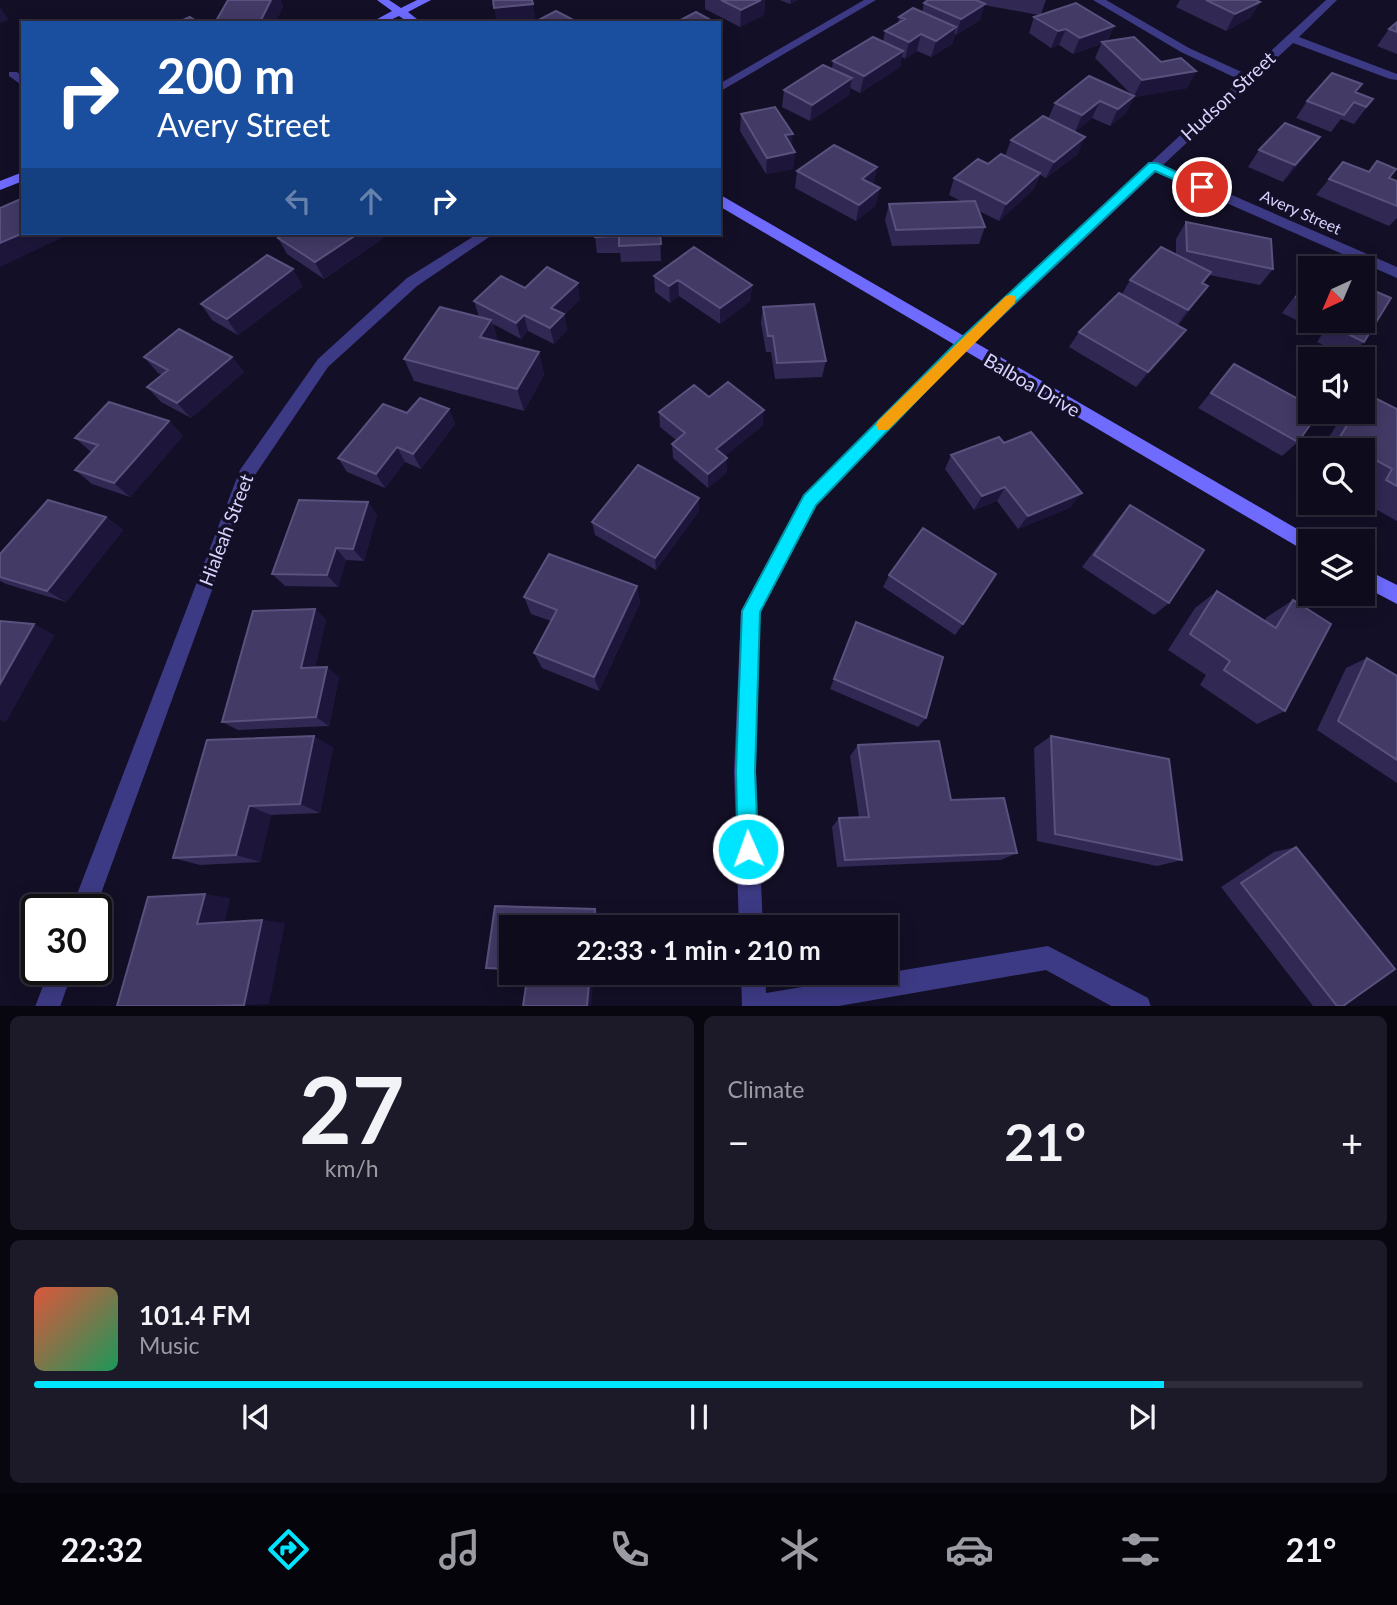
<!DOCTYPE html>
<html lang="en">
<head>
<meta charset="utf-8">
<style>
	:root { --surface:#0e0b1c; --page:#1c1929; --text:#f1f3f6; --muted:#9b9ba3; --line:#2e2b3b; --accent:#00e5ff }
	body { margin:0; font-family:Lato,sans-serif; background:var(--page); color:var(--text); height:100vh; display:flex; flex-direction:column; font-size:26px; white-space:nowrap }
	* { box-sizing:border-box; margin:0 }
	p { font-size:23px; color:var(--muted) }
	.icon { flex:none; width:38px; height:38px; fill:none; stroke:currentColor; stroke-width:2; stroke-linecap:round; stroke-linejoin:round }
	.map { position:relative; height:1006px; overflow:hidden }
	.sheet { display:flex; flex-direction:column; gap:10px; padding:10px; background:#08060f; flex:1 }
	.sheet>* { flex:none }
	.banner { position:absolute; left:21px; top:21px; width:700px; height:214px; border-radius:0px; box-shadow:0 4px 18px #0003,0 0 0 2px var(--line); background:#1a4fa0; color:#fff; overflow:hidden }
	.needle { width:46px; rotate:224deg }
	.fabs { position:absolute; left:1298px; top:256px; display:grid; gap:14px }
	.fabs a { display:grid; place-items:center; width:77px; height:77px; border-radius:0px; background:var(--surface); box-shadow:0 4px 18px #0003,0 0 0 2px var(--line); font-size:35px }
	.speed { position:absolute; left:21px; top:894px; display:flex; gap:14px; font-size:35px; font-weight:700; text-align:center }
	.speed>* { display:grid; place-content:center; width:91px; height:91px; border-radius:50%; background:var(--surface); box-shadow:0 4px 18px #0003,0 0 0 2px var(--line); line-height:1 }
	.speed .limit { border:4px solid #111; border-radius:10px; background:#fff; color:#111 }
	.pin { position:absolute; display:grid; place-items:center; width:60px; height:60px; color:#fff; margin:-30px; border:4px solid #fff; border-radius:50%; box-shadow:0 2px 7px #0007 }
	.me { position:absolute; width:77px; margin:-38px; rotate:358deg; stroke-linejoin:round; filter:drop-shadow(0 0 5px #0008) }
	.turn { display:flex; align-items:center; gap:24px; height:147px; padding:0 21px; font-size:32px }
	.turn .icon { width:91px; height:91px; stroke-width:2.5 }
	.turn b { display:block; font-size:49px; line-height:60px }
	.lanes { display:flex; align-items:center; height:66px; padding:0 21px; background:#0003; justify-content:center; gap:35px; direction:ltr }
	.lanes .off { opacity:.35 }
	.big { font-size:52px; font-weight:700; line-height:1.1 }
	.sheet .card { flex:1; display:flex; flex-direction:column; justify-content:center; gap:10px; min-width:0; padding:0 24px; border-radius:10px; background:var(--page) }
	.sheet .dial { align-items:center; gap:0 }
	.dial b { font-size:91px; line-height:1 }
	.song { display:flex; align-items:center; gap:21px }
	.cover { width:84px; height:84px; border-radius:10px; background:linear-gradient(135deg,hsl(10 70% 55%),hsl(150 70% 35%)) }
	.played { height:7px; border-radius:4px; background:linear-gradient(90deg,var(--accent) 85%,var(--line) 85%) }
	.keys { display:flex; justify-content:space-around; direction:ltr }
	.heat { display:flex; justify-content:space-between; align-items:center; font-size:38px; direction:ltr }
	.sheet .tiles { flex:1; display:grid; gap:10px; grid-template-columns:1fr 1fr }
	.card:last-child { grid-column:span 2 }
	.trip { position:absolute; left:499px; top:915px; width:399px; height:70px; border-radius:0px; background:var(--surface); box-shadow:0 4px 18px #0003,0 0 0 2px var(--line); font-weight:700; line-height:70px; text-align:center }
	.menu { display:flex; height:112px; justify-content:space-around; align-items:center; background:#06040b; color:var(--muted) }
	.menu .icon { width:49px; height:49px }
	.menu .active { color:var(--accent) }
	.menu b { font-size:32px; color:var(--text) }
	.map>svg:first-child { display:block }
</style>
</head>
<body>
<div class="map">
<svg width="1397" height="1007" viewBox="0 0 1397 1007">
	<rect width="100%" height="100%" fill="#130f26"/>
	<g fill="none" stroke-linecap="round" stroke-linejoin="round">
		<path fill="#3d3a85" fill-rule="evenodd" d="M864 0H876L719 92V84Z
			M1093 0H1106L1189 48 1246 74 1326 0H1337L1299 37 1397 74V80L1390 79 1293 43 1163 165 1397 267V278L1156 172 968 349 816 505 760 612 756 771 763 928H739L734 771 741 611 804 495 958 341 1240 80 1181 52Z
			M9 72H17L23 77V86L9 76Z
			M479 233H495L417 286 328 367 253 478 95 910H71L240 470 318 359 407 278Z
			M1048 946 1148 998 1151 1007H1113L1046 970 833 1007H742L741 973H765L766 993Z
			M49 970H73L60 1007H35Z"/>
		<path fill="#6f6bff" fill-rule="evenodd" d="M377 0H389L401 8 417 0H431L408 12 422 23H409L399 16 384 23H370L392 11Z
			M23 172V181L0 190V181Z
			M719 196 724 197 1318 541H1311V553L1305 551 719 206Z
			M1363 568 1397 585V604L1363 586Z"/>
	</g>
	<path fill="#312854" d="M705 0H765L764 15 740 27 705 9Z
		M780 0H798L790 4Z
		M928 0H1046L1041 14 1114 26 1107 41 1161 62 1196 71 1187 88 1134 97 1126 113 1110 126 1092 118 1075 132 1078 154 1046 178 1040 175 1033 190 999 221 979 211 985 227 979 244 892 246 885 220 889 204 961 201 949 195 954 178 1005 156 1011 140 1048 119 1055 103 1132 95 1095 58 1101 44 1073 54 1059 45 1051 48 1029 33 1034 17 1039 15 984 5 980 20 956 35 955 34 952 44 931 57 917 51 905 59 902 57 900 67 860 93 850 88 849 95 810 121 782 107 784 90 832 69 833 61 883 41 885 31 898 23 899 17 922 12 924 3Z
		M1180 0H1256L1260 2 1250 18 1226 31 1176 7Z
		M283 6 275 23H217L216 21Z
		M1397 22V54L1377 46 1389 29Z
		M1362 84 1356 92 1373 99 1354 124 1341 119 1331 132 1296 118 1307 101Z
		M741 114 795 152 793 169 766 174 740 131Z
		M1320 137 1307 154 1283 182 1248 167 1259 150Z
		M1343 162 1397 181V218L1389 226 1316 195Z
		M877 167 873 185 876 205 856 221 795 188 797 171Z
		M1186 222 1273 269 1260 285 1209 275 1203 284 1196 302 1178 325 1175 345 1136 387 1069 347 1079 332 1122 294 1130 280 1176 254V239Z
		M286 233H384L385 237 324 279 287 254 278 238Z
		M660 233 661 261 621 262 620 253H597L595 237Z
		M1311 275V320H1363L1364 342 1348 358 1317 342 1323 333 1282 313Z
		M654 276 752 285 750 301 720 324 679 296 670 303 655 292Z
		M303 286 238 335 212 320 201 304Z
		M525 288 580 299 564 315 567 330 554 344 528 331 521 339 493 324 498 342 539 352 544 375 524 411 414 381 404 359 479 317 474 301Z
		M763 307 826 361 822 377 775 379 771 352H766L761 323Z
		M144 357H232L244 372 191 418 161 402 147 387 162 375 158 373Z
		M1234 364 1298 442 1282 456 1198 408Z
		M1367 394 1397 409V521L1363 502V492L1365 489 1363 488V450H1321L1342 416 1347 411H1363V397Z
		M709 397 763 425 725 456 727 472 708 488 673 458 672 444 676 440 660 427 659 412Z
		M449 409 455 424 421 469 405 462 385 488 347 472 338 458 407 413Z
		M169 421 183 436 130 497 92 484 75 470 91 452 75 438Z
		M1004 443 1071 507 1018 529 997 501 974 510 945 469 951 455Z
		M368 502 377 515 364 561 346 560 338 587 285 586 272 574Z
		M1130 505 1169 603 1154 615 1082 567 1118 519Z
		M699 511 656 570 595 535 592 522Z
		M106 517 123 530 66 602 6 584 0 581V554Z
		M889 575 963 624 955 635 883 587Z
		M637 586 640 603 599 691 542 668 534 653 551 621 531 614 524 597Z
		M1217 591 1264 621 1267 617 1293 600 1285 711 1257 724 1200 685 1206 675 1168 650 1195 608Z
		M315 609 326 620 315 668 339 677 329 726 238 730 222 722Z
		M856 622 926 718 918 727 830 689Z
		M1367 658 1397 676V783L1317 730 1346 668Z
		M1051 736 1182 860 1157 866 1037 841 1034 748Z
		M858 745 951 800 1017 853 1001 860 837 867 832 827 839 818 859 817 850 756Z
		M333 747 320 813 271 815 260 862 200 865 173 858Z
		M1296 847 1343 1006H1313L1221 887 1274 852Z"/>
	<path fill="#1d163a" d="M271 0H281L283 6 275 23H262L261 20Z
		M761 0H765L764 15 740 27 741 10Z
		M791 0H798L790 4Z
		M1260 2 1250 18 1226 31 1235 14Z
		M533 4 536 21 517 23H497L494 8Z
		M985 4 980 20 956 35 961 19Z
		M0 7 9 20 0 23Z
		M723 26 722 43 719 45V28Z
		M1114 26 1106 42H1102L1101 44 1073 54 1080 38Z
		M956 27 952 44 931 57 936 41Z
		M1066 29 1059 45 1051 48 1058 31Z
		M921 34 917 51 905 59 909 42Z
		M903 51 900 67 860 93 864 76Z
		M1196 71 1187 88 1134 97 1126 113 1110 126 1118 109 1134 96 1142 80Z
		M852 78 849 95 810 121 812 105Z
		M1100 101 1092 118 1075 132 1082 115Z
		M793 134 791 151 785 135Z
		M1085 137 1078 154 1046 178 1054 162Z
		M1320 137 1307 154 1283 182 1295 165Z
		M795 152 793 169 766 174 767 158Z
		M877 167 874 184 858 196 862 179Z
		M1040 173 1033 190 999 221 1006 204Z
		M880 188 876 205 856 221 859 205Z
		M23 233H69L70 234 0 267V243Z
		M359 233H384L385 237 324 279 315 262Z
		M293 269 303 286 238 335 227 319Z
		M678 280 679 296 670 303 669 286Z
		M578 283 580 299 564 315 567 330 554 344 550 328 551 308Z
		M752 285 750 301 720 324V308Z
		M1208 286 1196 302 1176 326 1188 310Z
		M524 315 528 331 521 339 516 323Z
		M491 320 499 343 480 337Z
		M1186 330 1175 345 1136 387 1148 372Z
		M539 352 544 375 524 411 517 389Z
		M232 357 244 372 191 418 177 403Z
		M449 409 455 424 421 469 413 454Z
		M764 410 763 425 716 464V449Z
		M169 421 183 436 130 497 114 483Z
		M397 447 405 462 385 488 376 474Z
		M727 458V472L708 488V474Z
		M1005 487 997 501 974 510 982 496Z
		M1082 493 1071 507 1018 529 1028 516Z
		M699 498V511L656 570 655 558Z
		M368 502 377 515 364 561 353 549Z
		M106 517 123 530 66 602 47 591Z
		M336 548 346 560 338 587 327 575Z
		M637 586 640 603 599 691 594 677Z
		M315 609 326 620 313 678 301 668Z
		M34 624 55 635 6 722 0 720V684Z
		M327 667 339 677 329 726 316 717Z
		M314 736 333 747 320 813 300 804Z
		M249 806 271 815 260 862 236 855Z
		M205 894 230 898 224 927 197 924Z
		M595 909 599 912 598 928H594Z
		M262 920 285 923 269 1004 244 1005Z
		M590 973H594L591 1006H587Z"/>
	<path fill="#433a66" stroke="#5a527e" stroke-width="2" d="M228 0H271L261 20 216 21Z
		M493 0H532L533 4 494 8Z
		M721 0H761L741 10Z
		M928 0H976L985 4 961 19 924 3Z
		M1206 0H1256L1260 2 1235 14Z
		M1076 3 1114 26 1080 38 1066 29 1058 31 1034 17Z
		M913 8 956 27 936 41 921 34 909 42 885 31 905 19 899 17Z
		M556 11 579 23H533Z
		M696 12 716 23H675Z
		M190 17 199 23H176Z
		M1397 22V32L1389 29Z
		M873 37 903 51 864 76 833 61Z
		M1134 37 1161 62 1181 58 1196 71 1142 80 1102 42Z
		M823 65 852 78 812 105 784 90Z
		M1332 73 1362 84 1355 92 1373 99 1366 107 1354 102 1344 115 1307 101Z
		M1089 76 1134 96 1118 109 1100 101 1082 115 1055 103Z
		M775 107 793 134 785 135 795 152 767 158 741 114Z
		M1043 116 1085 137 1054 162 1011 140Z
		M1285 123 1320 137 1295 165 1259 150Z
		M834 145 877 167 862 179 880 188 859 205 797 171Z
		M1001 154 1040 173 1006 204 954 178 978 159 988 164Z
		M1377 161 1396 169 1389 178 1397 181V206L1329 179 1343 162 1369 172Z
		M23 198V233L0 243V208Z
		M975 201 985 227 896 230 889 204Z
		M1186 222 1271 239 1273 269 1187 251Z
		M286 233H359L315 262 278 238Z
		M595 233H660L661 244 619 246V236L595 237Z
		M694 247 752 285 720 308 678 280 669 286 654 276Z
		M1161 247 1211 272 1202 283 1208 286 1188 310 1130 280Z
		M267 255 293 269 227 319 201 304Z
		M547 267 578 283 551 308 564 314 550 328 524 315 516 323 474 301 501 276 525 288Z
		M1311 277V304L1296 297Z
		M1363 286 1391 298 1364 342 1332 326 1336 320H1363Z
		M1119 293 1186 330 1148 372 1079 332Z
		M814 304 826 361 777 363 773 336H768L763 307Z
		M440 307 491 320 480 337 539 352 517 389 404 359Z
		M179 329 232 357 177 403 147 387 168 370 144 357Z
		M1234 364 1311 406V411H1320L1298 442 1211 393Z
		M728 382 764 410 716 449 727 458 708 474 672 444 685 433 659 412 694 385 709 397Z
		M1367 394 1397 409V486L1386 480 1392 469 1363 453V450H1356L1338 440 1356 411H1363V399Z
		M420 398 449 409 413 454 397 447 376 474 338 458 383 404 407 413Z
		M109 402 169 421 114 483 75 470 98 445 75 438Z
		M1031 432 1082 493 1028 516 1005 487 982 496 951 455 999 437 1004 443Z
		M638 465 699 498 655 558 592 522Z
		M48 500 106 517 47 591 0 577V554Z
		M299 500 368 502 353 549 336 548 327 575 272 574Z
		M1130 505 1204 550 1169 603 1094 555Z
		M923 528 996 574 963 624 889 575Z
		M549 554 637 586 594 677 534 653 557 610 524 597Z
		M1217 591 1276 628 1293 600 1331 624 1285 711 1224 670 1230 661 1190 634Z
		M315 609 301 668 327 667 316 717 222 722 253 611Z
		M0 621 34 624 0 684Z
		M856 622 943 657 926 718 834 679Z
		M1367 658 1397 676V760L1338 721Z
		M314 736 300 804 249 806 236 855 173 858 207 740Z
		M1051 736 1169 759 1182 860 1055 834Z
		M939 741 951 800 1004 798 1017 853 845 860 839 818 869 817 858 745Z
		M1296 847 1395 969 1343 1006H1337L1241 883Z
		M205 894 197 924 262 920 244 1005 217 1006H117L148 897Z
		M495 906 595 909 594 928H511V969L486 968Z
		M528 973H590L587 1006H523Z"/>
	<path fill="#00e5ff" stroke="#0095a6" stroke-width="2" d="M1149 163H1157L1208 187 1206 190H1198L1155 171 967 348 816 505 760 612 755 771 758 849 756 857 748 860 741 857 738 849 736 771 742 611 804 495 958 341Z"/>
	<path fill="#f59e0b" d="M1011 295 1015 296V303L888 430H878L876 425 878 421 1006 296Z"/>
	<g text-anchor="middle" stroke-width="7" stroke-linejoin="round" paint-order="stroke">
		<g font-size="16" fill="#d9d4ff" stroke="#130f26">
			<text transform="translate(1301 212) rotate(24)" y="6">Avery Street</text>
		</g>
		<g font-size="19" fill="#d9d4ff" stroke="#130f26">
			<text transform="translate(1228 96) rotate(-43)" y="7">Hudson Street</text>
			<text transform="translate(1032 385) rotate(30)" y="7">Balboa Drive</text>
			<text transform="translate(226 530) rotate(-69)" y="7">Hialeah Street</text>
		</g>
	</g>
</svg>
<div class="fabs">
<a><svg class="needle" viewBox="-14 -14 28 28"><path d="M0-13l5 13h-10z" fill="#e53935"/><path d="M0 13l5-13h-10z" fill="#9b9ba3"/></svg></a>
<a><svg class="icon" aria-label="sound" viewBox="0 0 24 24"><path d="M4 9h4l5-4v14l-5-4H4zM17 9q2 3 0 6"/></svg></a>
<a><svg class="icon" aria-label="search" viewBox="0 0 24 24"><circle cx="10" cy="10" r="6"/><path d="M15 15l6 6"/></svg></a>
<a><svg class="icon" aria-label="layers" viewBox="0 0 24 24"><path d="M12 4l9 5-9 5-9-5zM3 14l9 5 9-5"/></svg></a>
</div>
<div class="speed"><div class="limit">30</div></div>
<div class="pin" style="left:1202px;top:187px;background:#d93025"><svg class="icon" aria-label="arrive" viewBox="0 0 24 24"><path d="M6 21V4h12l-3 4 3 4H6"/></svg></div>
<svg class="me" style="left:748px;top:849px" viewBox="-20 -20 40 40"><circle r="17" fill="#00e5ff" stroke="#fff" stroke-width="3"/><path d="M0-11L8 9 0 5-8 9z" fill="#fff"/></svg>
<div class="trip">22:33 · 1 min · 210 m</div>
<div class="banner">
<div class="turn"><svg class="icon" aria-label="right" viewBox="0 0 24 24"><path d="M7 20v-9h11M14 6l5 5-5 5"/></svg><div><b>200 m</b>Avery Street</div></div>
<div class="lanes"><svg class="icon off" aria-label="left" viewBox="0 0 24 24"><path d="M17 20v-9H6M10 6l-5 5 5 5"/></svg><svg class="icon off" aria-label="ahead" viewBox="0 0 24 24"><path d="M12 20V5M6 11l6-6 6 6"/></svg><svg class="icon" aria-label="right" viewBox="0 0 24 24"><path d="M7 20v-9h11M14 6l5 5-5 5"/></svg></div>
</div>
</div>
<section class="sheet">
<div class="tiles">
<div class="card dial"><b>27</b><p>km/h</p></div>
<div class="card"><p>Climate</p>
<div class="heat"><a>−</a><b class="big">21°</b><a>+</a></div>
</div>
<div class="card">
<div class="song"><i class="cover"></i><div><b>101.4 FM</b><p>Music</p></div></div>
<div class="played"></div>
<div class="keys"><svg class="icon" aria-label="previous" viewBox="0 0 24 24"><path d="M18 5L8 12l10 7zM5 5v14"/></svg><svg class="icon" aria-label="pause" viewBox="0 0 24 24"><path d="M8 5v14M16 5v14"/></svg><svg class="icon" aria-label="next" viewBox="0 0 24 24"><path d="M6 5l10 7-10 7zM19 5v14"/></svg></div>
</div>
</div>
</section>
<nav class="menu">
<b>22:32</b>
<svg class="icon active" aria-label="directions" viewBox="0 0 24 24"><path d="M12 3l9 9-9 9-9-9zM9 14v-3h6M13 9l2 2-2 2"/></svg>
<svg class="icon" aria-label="music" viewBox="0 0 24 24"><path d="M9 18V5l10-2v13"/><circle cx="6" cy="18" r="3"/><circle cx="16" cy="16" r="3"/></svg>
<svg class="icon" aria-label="phone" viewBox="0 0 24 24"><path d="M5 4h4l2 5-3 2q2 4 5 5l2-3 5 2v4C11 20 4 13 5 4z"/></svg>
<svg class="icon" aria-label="climate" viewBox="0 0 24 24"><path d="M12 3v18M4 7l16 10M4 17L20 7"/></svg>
<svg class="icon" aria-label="car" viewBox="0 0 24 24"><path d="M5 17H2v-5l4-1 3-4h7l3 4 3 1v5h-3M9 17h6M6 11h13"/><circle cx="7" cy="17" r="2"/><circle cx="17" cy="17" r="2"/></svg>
<svg class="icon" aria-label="filters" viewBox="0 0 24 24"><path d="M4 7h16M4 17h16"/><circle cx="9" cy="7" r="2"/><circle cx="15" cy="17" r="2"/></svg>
<b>21°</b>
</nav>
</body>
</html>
